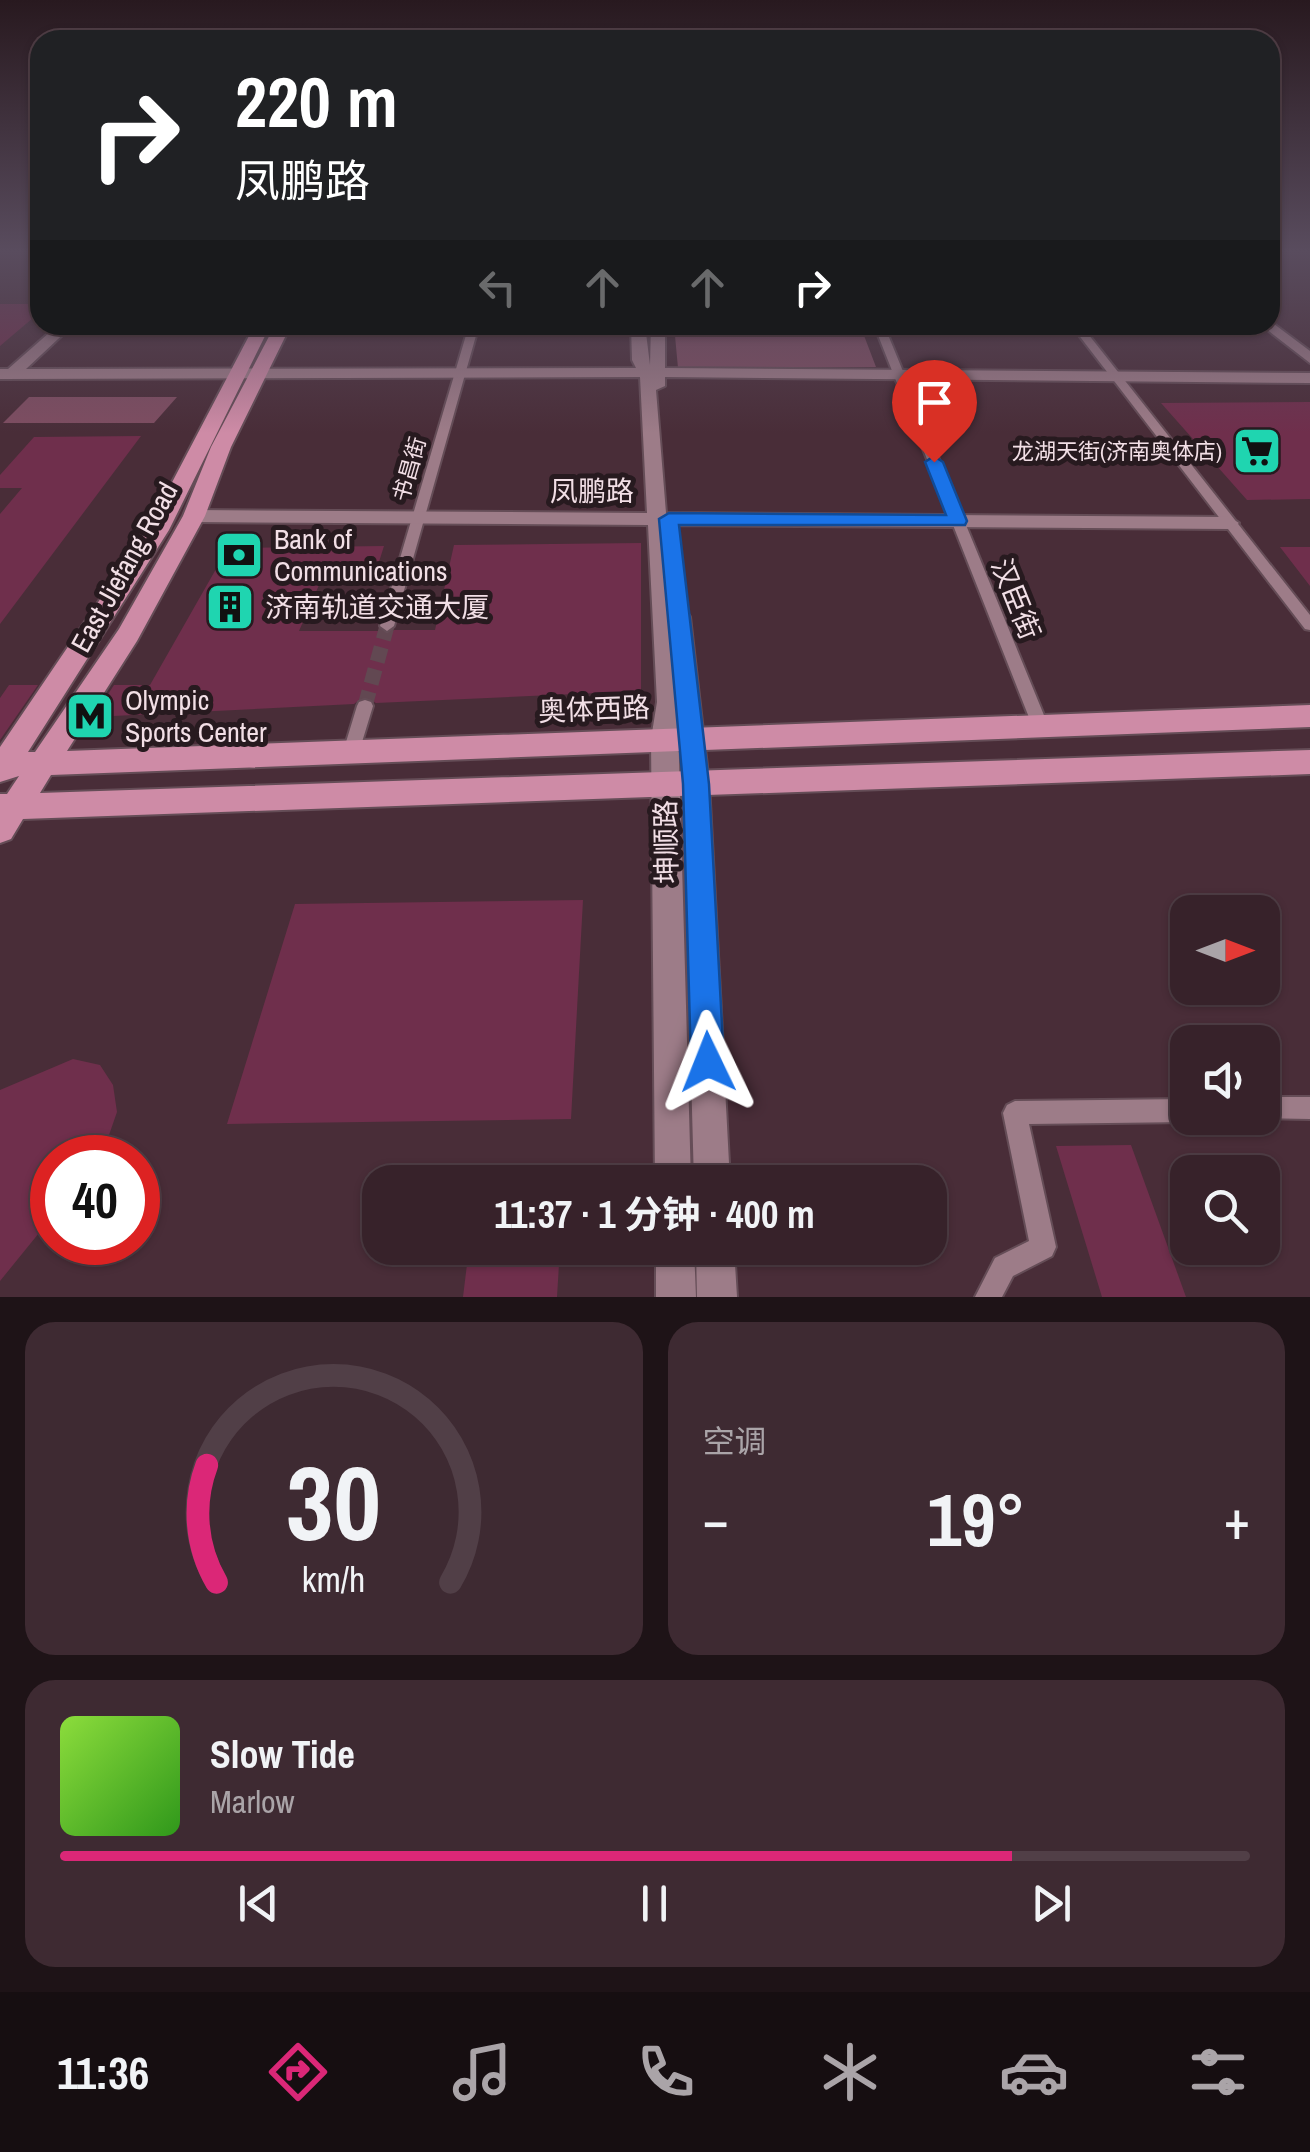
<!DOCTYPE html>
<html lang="zh">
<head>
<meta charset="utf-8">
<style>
	:root { --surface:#37222a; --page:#3e2a32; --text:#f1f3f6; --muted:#aaa4a8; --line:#513f47; --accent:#db2777 }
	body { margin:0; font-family:"Archivo Narrow","Noto Sans SC",sans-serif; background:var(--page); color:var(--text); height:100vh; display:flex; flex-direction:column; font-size:38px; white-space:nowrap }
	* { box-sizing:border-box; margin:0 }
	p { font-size:32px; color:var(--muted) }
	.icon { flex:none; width:55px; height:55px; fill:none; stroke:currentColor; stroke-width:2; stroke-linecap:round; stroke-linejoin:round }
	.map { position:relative; height:1297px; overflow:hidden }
	.sheet { display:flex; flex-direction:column; gap:25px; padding:25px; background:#1e1317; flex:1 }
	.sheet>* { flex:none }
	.banner { position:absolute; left:30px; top:30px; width:1250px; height:305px; border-radius:30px; box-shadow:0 2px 8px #0004,0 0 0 2px var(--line); background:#202124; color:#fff; overflow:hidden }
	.needle { width:65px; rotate:90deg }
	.buttons { position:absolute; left:1170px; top:895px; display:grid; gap:20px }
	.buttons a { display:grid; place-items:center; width:110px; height:110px; border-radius:20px; background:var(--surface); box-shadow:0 2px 8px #0004,0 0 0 2px var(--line); font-size:50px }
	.speed { position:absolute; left:30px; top:1135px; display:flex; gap:20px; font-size:50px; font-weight:700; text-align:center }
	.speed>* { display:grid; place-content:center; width:130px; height:130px; border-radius:50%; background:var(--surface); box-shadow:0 2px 8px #0004,0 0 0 2px var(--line); line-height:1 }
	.speed .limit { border:15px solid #d22; background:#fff; color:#111 }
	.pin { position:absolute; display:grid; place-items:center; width:85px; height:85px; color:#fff; margin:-102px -42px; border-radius:50% 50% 50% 0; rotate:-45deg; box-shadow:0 0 10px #0007 }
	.pin .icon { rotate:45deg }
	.me { position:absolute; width:110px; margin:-55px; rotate:358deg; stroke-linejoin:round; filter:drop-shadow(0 0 8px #0008) }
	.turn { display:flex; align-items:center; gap:35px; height:210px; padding:0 40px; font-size:45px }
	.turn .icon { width:130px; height:130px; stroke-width:2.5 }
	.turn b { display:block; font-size:70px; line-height:85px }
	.lanes { display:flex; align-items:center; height:95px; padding:0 40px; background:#0003; justify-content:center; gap:50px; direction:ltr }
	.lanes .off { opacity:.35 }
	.big { font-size:75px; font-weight:700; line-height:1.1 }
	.sheet .tile { flex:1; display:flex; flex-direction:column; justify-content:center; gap:15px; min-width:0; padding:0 35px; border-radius:30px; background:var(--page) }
	.sheet .dial { align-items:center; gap:0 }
	.dial svg { height:260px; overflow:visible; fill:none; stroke:var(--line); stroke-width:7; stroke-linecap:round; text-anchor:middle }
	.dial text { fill:var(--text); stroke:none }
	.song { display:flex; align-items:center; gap:30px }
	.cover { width:120px; height:120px; border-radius:15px; background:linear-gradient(135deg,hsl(90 70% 55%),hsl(110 70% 35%)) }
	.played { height:10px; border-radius:5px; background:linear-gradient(90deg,var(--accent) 80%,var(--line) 80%) }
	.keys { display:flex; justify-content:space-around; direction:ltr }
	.heat { display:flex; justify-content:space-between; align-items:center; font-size:55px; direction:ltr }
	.sheet .tiles { flex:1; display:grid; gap:25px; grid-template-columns:1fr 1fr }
	.tile:last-child { grid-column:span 2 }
	.trip { position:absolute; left:362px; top:1165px; width:585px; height:100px; border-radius:30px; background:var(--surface); box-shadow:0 2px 8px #0004,0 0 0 2px var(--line); font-weight:700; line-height:100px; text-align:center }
	.tabs { display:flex; height:160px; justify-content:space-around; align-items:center; background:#160e11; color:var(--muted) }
	.tabs .icon { width:70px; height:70px }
	.tabs .current { color:var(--accent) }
	.tabs b { font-size:45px; color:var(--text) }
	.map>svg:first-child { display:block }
</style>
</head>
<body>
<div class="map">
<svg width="1310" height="1297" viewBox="0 0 1310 1297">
	<rect width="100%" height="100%" fill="#492d38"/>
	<path fill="#7e4d61" d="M674 325H860L876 367 678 368Z
		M29 397H177L154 423H3Z"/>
	<path fill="#6f2f4c" d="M0 304H40V312L0 346Z
		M1310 402V499L1247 500 1161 403Z
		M141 436 0 624V514L22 488H0V475L34 437Z
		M641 543V691L376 703 364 696 354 704 93 717 114 685H150L228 548 384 546 372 584 319 585 299 631H380L387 635 394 630H435L454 545Z
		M1280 547H1310V586Z
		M9 685H38L0 740V698Z
		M583 900 571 1119 227 1124 295 904Z
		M73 1059 100 1065 113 1085 117 1112 101 1158H52V1217L0 1281V1090Z
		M1131 1145 1186 1297H1102L1056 1146Z
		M469 1248H560L557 1297H463Z"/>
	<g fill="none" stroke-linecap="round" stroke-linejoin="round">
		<path stroke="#624852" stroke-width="15" stroke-dasharray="15 8" stroke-linecap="butt" d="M365 706 387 626"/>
		<g stroke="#654d57" stroke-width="4">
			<path id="street" d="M469 325H479L394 626 387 631 380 626Z
				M874 325H884L1048 725 1046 730 1040 732 1034 730 1032 725Z
				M1071 325H1081L1310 615V630L1305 629Z
				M365 700 371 702 373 706 359 752 357 757 351 759 345 757 343 752 357 706 359 702Z
				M1262 1097H1310V1119L1257 1118H1262Z
				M1188 1099V1118H1196L1188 1122 1029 1124 1056 1247 1052 1256 1013 1276 1002 1297H975L995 1258 1029 1241 1003 1113 1007 1105 1015 1101Z"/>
		</g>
		<g stroke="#654d57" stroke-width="4">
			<path id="secondary" d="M1270 321 1310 351V363L1265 328 1263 325H1270Z
				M58 325H73L26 369 636 368 632 360 631 325H645L650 365 651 325H665V368L1310 373V383L665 377V386L656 390 666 513 1229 517 1239 523 1229 529 667 525 674 611 687 612 690 617 709 784 730 1182H694L683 784 678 724 691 1182H655L651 739 657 702 648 525 194 522 184 516 194 510 647 513 640 377 0 379V369H8Z
				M656 1248H694L696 1297H656Z
				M696 1248H734L737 1297H697Z"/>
		</g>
		<g stroke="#654d57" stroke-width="4">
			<path id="primary" d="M275 325H291L231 447 205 516 137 641 67 751 1310 705V727L51 775 40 793 1310 750V774L23 819 11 839 0 843V794H7L19 776 0 782V747L147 530 250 334 264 331 266 334 169 530 28 752H35L119 629 183 516 211 447Z"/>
		</g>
		<use href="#street" fill="#9d7c88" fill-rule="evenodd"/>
		<use href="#secondary" fill="#9d7c88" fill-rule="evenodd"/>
		<use href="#primary" fill="#ce8ba6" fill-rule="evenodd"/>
	</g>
	<linearGradient id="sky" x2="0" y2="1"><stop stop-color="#28191f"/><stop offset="0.58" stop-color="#594c5e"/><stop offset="1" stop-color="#594c5e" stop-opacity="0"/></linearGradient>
	<rect width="1310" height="433" fill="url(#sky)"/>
	<path fill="#1a73e8" stroke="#114b97" stroke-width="2.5" d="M934 456 943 462 967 521 965 525H679L709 784 724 1062 719 1074 708 1079 696 1074 691 1062 683 784 659 519 669 513 946 515 925 462Z"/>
	<defs>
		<g id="supermarket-square" transform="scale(2.5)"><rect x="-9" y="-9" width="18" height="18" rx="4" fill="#1fd5b0" stroke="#271a1f"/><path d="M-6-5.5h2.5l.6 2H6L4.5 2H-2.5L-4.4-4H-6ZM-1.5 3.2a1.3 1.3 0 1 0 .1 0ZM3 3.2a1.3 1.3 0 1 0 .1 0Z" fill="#111"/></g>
		<g id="bank-square" transform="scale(2.5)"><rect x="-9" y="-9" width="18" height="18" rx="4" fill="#1fd5b0" stroke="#271a1f"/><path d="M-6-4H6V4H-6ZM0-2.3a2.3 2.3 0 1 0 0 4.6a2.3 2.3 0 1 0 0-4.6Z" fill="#111"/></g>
		<g id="building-square" transform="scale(2.5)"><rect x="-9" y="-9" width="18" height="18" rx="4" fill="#1fd5b0" stroke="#271a1f"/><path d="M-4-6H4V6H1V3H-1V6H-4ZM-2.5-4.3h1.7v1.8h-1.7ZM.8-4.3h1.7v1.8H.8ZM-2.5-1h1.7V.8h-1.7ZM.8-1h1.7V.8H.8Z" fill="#111"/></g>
		<g id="metro-square" transform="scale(2.5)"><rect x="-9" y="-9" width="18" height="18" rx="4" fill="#1fd5b0" stroke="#271a1f"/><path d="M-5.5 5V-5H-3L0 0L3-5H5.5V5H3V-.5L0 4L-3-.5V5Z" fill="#111"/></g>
	</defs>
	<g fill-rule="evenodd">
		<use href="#supermarket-square" x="1257" y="451"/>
		<use href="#bank-square" x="239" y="555"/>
		<use href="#building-square" x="230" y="607"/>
		<use href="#metro-square" x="90" y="716"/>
	</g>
	<g text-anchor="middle" stroke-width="10" stroke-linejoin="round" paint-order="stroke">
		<g font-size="22" fill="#f2dfe6" stroke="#271a1f" text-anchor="end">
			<text x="1222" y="459">龙湖天街(济南奥体店)</text>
		</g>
		<g font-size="22" fill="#f2dfe6" stroke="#271a1f">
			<text transform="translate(409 469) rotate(-74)" y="8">书昌街</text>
		</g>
		<g font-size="28" fill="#f2dfe6" stroke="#271a1f">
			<text x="592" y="501">凤鹏路</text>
			<text transform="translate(124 567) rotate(-61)" y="10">East Jiefang Road</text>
			<text transform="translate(1016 599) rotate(68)" y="10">汉臣街</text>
			<text transform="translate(594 709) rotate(-2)" y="10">奥体西路</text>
			<text transform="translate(666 842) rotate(-91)" y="10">坤顺路</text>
		</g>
		<g font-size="28" fill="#f2dfe6" stroke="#271a1f" text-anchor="start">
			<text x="274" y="549">Bank of<tspan x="274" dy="32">Communications</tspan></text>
			<text x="265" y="617">济南轨道交通大厦</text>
			<text x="125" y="710">Olympic<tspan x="125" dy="32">Sports Center</tspan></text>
		</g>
	</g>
</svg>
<div class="buttons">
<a><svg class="needle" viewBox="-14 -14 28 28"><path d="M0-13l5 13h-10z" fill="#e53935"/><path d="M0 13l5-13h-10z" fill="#aaa4a8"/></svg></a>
<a><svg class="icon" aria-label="sound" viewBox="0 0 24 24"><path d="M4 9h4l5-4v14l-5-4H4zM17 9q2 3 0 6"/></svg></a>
<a><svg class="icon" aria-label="search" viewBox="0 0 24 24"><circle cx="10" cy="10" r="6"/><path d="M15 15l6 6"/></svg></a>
</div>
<div class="speed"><div class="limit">40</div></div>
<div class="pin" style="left:934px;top:462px;background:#d93025"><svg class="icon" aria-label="arrive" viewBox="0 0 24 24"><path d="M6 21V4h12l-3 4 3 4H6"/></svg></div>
<svg class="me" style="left:708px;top:1062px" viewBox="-20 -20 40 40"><path d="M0-17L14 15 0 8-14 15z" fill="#1a73e8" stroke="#fff" stroke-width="4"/></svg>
<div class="trip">11:37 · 1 分钟 · 400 m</div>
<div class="banner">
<div class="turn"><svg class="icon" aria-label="right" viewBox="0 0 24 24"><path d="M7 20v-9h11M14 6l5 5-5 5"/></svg><div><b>220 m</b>凤鹏路</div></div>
<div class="lanes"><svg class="icon off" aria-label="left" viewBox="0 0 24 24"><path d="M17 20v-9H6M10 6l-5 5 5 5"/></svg><svg class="icon off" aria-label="ahead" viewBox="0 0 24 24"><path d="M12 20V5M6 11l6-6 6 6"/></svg><svg class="icon off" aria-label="ahead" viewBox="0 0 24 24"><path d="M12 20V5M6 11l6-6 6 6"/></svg><svg class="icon" aria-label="right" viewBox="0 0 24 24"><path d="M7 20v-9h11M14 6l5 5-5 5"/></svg></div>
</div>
</div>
<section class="sheet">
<div class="tiles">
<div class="tile dial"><svg viewBox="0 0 100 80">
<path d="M14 69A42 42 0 1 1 86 69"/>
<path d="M14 69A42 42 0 0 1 11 33" stroke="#db2777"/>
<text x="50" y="56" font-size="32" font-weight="700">30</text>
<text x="50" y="72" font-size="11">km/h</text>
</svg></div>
<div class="tile"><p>空调</p>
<div class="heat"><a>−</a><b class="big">19°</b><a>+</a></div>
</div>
<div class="tile">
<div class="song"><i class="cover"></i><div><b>Slow Tide</b><p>Marlow</p></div></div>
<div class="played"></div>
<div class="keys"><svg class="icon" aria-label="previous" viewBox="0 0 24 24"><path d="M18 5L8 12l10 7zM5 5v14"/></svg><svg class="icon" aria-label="pause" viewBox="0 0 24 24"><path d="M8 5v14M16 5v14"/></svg><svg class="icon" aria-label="next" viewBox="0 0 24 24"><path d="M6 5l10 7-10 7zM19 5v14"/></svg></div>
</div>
</div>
</section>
<nav class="tabs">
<b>11:36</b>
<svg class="icon current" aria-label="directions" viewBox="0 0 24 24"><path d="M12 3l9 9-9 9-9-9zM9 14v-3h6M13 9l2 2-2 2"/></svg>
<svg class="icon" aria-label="music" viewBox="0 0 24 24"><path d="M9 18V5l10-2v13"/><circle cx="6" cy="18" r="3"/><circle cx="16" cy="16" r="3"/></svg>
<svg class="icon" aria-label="phone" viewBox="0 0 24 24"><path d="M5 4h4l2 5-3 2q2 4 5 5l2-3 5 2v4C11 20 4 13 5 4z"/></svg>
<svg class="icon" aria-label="climate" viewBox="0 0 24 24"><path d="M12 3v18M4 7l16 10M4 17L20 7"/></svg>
<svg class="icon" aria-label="car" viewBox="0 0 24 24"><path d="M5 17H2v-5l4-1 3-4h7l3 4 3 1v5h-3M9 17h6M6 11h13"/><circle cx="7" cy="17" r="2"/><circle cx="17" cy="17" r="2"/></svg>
<svg class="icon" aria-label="filters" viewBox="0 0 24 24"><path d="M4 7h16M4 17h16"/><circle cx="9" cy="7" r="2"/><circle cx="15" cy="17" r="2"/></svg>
</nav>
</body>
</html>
